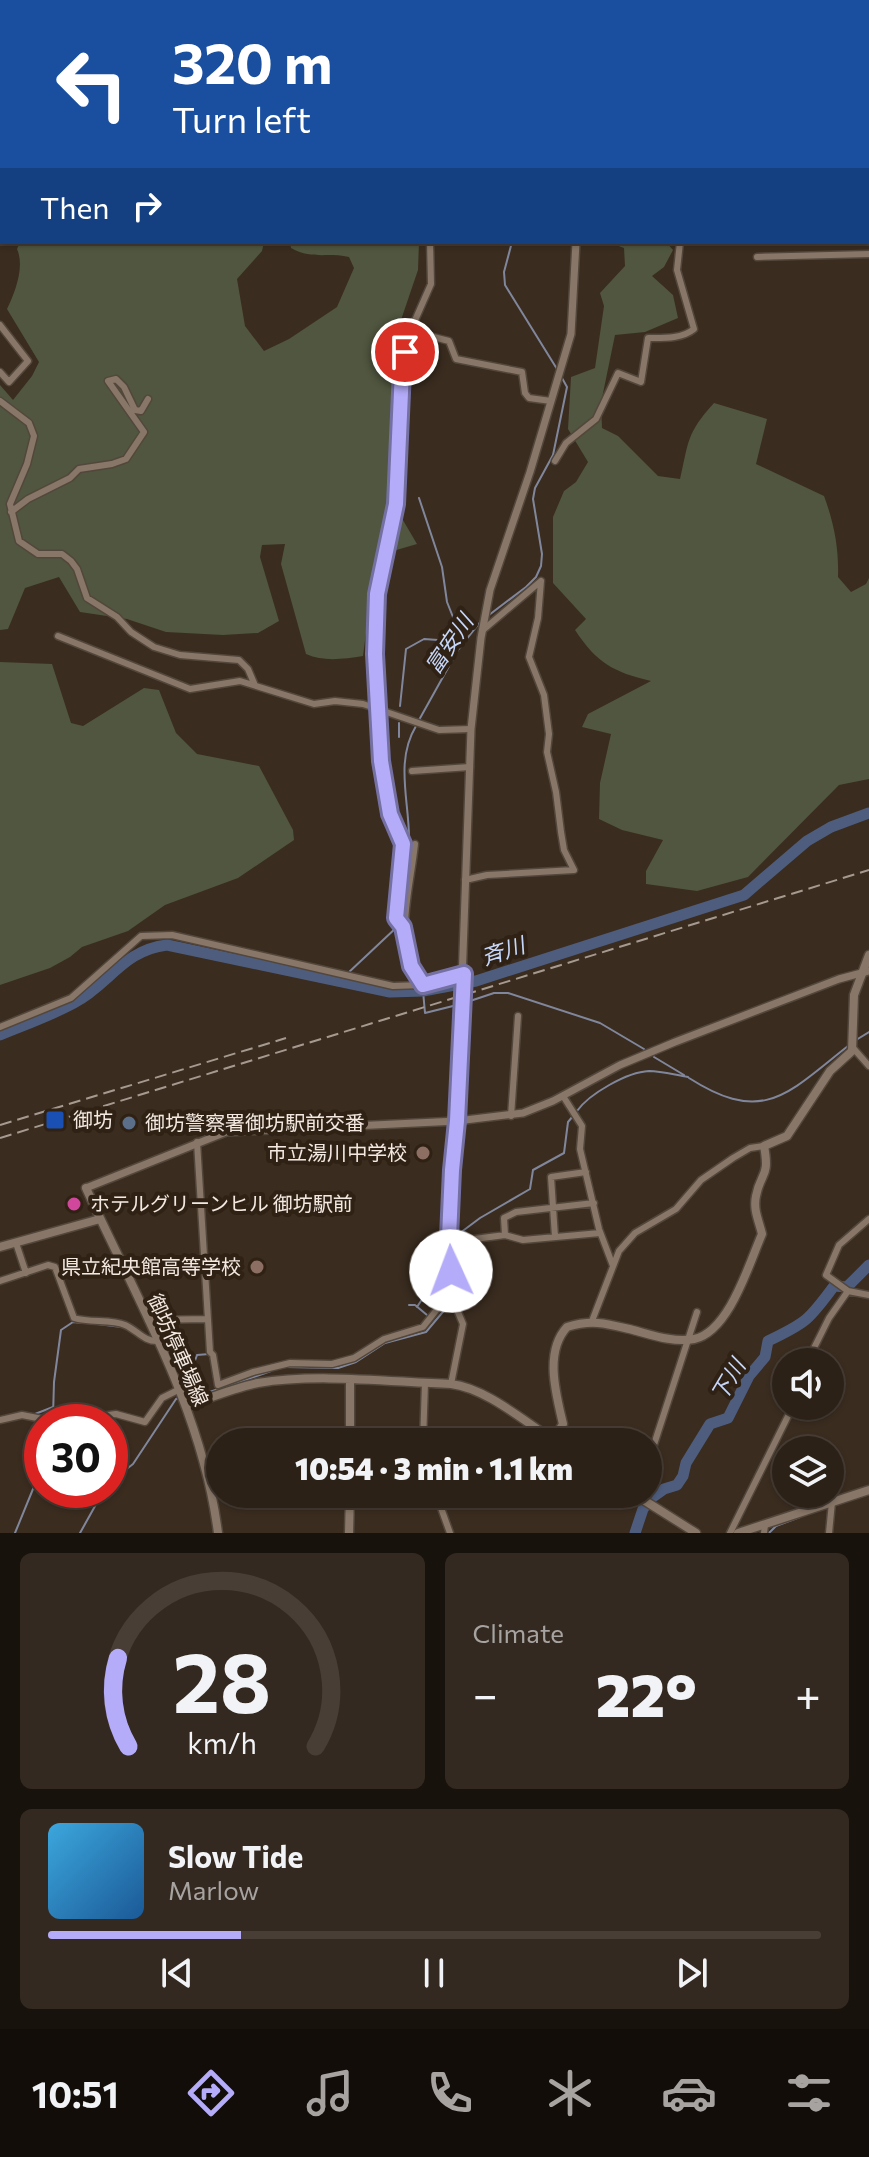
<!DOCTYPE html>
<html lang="en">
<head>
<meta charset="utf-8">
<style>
	:root { --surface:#2c2117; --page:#342920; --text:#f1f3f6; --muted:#a6a3a1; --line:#483e36; --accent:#b4acf9 }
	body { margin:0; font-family:Commissioner,"Noto Sans JP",sans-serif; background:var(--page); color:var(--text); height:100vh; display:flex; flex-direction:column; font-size:30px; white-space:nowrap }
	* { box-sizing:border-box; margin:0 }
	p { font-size:26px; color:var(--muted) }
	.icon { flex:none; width:44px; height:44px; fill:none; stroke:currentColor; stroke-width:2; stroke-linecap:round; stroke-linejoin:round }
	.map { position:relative; height:1533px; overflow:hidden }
	.sheet { display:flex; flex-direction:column; gap:20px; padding:20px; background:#18120d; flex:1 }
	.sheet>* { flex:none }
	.guide { position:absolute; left:0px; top:0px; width:870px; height:244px; box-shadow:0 2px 6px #0004,0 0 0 2px var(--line); background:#1a4fa0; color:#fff; overflow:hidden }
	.fabs { position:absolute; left:772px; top:1348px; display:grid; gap:16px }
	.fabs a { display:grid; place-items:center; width:72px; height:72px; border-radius:50%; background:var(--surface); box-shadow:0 2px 6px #0004,0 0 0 2px var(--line); font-size:40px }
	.speed { position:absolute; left:24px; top:1404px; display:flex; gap:16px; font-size:40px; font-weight:700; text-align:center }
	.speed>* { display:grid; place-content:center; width:104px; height:104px; border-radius:50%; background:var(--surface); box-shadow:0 2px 6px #0004,0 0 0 2px var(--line); line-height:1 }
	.speed .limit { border:12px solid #d22; background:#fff; color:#111 }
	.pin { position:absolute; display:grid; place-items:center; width:68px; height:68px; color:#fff; margin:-34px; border:4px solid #fff; border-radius:50%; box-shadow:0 2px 8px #0007 }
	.me { position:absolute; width:88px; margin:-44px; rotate:358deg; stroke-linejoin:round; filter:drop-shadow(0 0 6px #0008) }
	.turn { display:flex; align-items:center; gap:28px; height:168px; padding:0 40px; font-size:36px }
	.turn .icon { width:104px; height:104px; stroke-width:2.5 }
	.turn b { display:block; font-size:56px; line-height:68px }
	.then { display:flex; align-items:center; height:76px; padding:0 40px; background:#0003; gap:16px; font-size:30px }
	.big { font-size:60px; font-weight:800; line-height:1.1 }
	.sheet .card { flex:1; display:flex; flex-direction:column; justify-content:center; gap:12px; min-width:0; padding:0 28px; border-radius:12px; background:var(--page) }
	.sheet .dial { align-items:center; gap:0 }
	.dial svg { height:208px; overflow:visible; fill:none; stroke:var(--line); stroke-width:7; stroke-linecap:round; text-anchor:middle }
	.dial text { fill:var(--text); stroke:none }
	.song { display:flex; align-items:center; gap:24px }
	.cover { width:96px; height:96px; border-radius:12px; background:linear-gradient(135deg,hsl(200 70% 55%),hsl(210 70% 35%)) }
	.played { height:8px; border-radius:4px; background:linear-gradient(90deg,var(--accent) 25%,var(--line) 25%) }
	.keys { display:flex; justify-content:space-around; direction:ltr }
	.heat { display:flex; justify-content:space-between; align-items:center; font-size:44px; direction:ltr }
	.sheet .tiles { flex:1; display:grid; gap:20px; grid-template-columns:1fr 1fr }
	.card:last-child { grid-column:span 2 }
	.trip { position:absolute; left:206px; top:1428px; width:456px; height:80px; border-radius:40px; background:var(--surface); box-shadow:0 2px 6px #0004,0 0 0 2px var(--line); font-weight:800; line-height:80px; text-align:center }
	.tab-bar { display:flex; height:128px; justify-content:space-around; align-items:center; background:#120d09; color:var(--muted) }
	.tab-bar .icon { width:56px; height:56px }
	.tab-bar .selected { color:var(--accent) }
	.tab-bar b { font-size:36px; color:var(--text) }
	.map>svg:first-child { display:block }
</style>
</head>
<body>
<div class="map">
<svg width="869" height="1533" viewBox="0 0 869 1533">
	<rect width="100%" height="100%" fill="#3a2c1f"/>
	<path fill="#50563f" d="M20 242H264L262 251 237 279 245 326 264 351 289 339 337 307 354 268 349 257C326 252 313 260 291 248L290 242H419L418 270 401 320 394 373 390 498 417 544 376 556 363 656C343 659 324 662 306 654L281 564 285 544 262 545 260 557 279 621 258 633 223 635 166 632 127 619 80 612 59 577 25 588 8 629 0 630V385L13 400 32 376 39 362 7 309C15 292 25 267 17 249Z
		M608 242H666L673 250 664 267 652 276 673 295 678 318 645 332 615 335 601 403 602 428 618 436 658 476 680 479C689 441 686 434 714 403L767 419 756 464 824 496C834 523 839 548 838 577L851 592 866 584 869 578V779L839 785 748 877 697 891 646 884V871L663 840 622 830 599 819 600 783 611 734 582 727 588 714 651 681C613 672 597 663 575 630L586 619 553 583V517L564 491 576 482 588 462 568 429 571 377 595 368 604 306 600 293 625 266 624 248Z
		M0 662 52 664 71 723 83 726 144 688 159 690 176 733 197 754 259 766 293 830 294 840 238 878 165 905 128 931 82 947 70 957 50 968 0 985Z"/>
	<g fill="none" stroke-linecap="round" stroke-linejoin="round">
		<path stroke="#80879c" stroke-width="2" d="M631 0V2
			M512 242 504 272 505 285 557 369
			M489 615 526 587 536 577 541 566 542 554 533 499 535 488 553 455 567 387 562 378
			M400 706 406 649 424 639 452 641 457 635V627L447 602 442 567 419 498
			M419 720 458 650 481 621
			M399 737V723
			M404 901C405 880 410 859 409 838 409 800 395 761 416 726
			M348 973 398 926
			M423 991 425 1013 457 1005
			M467 1002 494 993H508L600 1023 644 1049
			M856 1040 869 1032
			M654 1057 684 1075
			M689 1078C764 1126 788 1093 848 1046
			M577 1111C589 1094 627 1072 649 1071 662 1071 675 1075 688 1077
			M409 1305H415L427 1315
			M417 1307 439 1273
			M89 1323 122 1327
			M285 1367 338 1368 356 1362 385 1343 426 1332 457 1295 456 1236 480 1218 530 1189 533 1170 564 1153 568 1122 573 1116
			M184 1391 197 1355 209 1354
			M186 1398 198 1396 271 1371
			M35 1414 53 1407
			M53 1416 54 1382 61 1330 73 1322 82 1323
			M110 1482 133 1464 176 1399 179 1398
			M15 1533 42 1467
			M80 1533 104 1490
			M769 1533 776 1526 800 1517"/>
		<path stroke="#4e5d7e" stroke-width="11" d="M0 1035C24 1025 50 1016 74 1003 109 985 123 950 167 945L390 992 423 991 476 981 744 895 807 841 831 827 869 813
			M635 1533 643 1509 650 1499 664 1489 677 1485 683 1476 686 1463 710 1424 728 1418 749 1376 765 1357 768 1341C806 1323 809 1320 834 1286L847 1287 869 1265"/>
		<g stroke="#53473c" stroke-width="9">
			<path id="minor" d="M700 0 701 2
				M470 2 471 0
				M0 99 2 98
				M757 257 869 254
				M0 325 28 361 9 382 0 372
				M410 331 449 341 456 359 522 372 525 393 529 398 551 401
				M0 401 29 423 34 436 27 464 10 504 19 541 38 554H62L71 561 77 569 87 598 117 617 131 632 154 647 180 655 239 660 248 669 254 683
				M555 461 566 443 596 419 618 373 641 382 648 338C663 338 682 339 694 329L677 270 680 242
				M11 512 28 499 70 478 79 469 112 464 126 459 144 432 108 381 116 379 124 387 135 410 141 411 148 399
				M483 630 541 581
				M58 636 190 689 240 681 314 704 335 701 363 704 439 730 471 729
				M412 771 470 767
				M415 844C411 883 398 926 410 963 413 971 419 978 423 985
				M465 880 487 875 574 870 564 850 561 832 556 792 547 752 549 734 544 695 529 657 538 618 541 581
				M403 927 396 918 403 844 390 814 378 743 375 654 377 594 396 504 402 370 409 334 431 284 430 242
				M0 1027 71 998 141 936 172 935 393 986 423 985 464 974
				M854 1049 869 1066
				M563 1096 582 1126 580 1149 599 1229 613 1266
				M511 1116 518 1016
				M197 1142 210 1352 213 1355 218 1385 253 1372 290 1363 332 1364 354 1358 384 1339 423 1327 450 1293
				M594 1203 516 1212 504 1218 505 1235 523 1240 600 1233
				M869 1219 839 1245 826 1275 848 1291 869 1295
				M449 1237 467 1240 505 1235
				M555 1237 551 1177 586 1172
				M16 1243 26 1273
				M0 1281 48 1265 55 1267 74 1318C90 1323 111 1319 125 1325 137 1330 144 1342 158 1341
				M148 1320 208 1319
				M592 1321 619 1251 635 1233 676 1209 701 1180 733 1158 750 1148 764 1146
				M807 1362 829 1318 848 1291
				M451 1384 463 1324 450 1293 451 1248 449 1239 457 1121
				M0 1420 22 1415 58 1422 116 1414 145 1422 162 1398 180 1389
				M423 1442 425 1383
				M648 1463 697 1312
				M436 1494 450 1533
				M730 1533 793 1406
				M764 1533 765 1525
				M829 1533 832 1502"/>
		</g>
		<g stroke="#53473c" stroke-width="10">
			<path id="tertiary" d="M457 1121 471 729 481 638 490 590 530 472 571 334 576 242
				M86 1188 226 1132 457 1121 523 1113 553 1101 620 1065 675 1042 839 979 869 971"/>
		</g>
		<g stroke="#53473c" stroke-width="11">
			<path id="secondary" d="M86 1188C137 1300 202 1408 218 1533
				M0 1247 100 1219
				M187 1406C210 1398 234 1388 258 1383 317 1373 391 1382 451 1384 486 1388 525 1422 555 1441
				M553 1440 563 1424C556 1394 544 1352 567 1327 593 1319 608 1324 633 1330 652 1335 674 1343 694 1339 729 1332 749 1264 762 1234 759 1221 753 1210 756 1196 761 1171 770 1178 764 1146L787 1136 830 1071 852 1051 854 995 869 955
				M350 1442V1381
				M634 1494 696 1533
				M349 1533 350 1494
				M738 1533 869 1490"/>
		</g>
		<g stroke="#53473c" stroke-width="12">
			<path id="primary" d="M571 2V0
				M868 231 869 234"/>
		</g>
		<use href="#minor" stroke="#887768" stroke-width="6"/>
		<use href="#tertiary" stroke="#887768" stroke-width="7"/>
		<use href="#secondary" stroke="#887768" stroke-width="8"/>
		<use href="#primary" stroke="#a47b50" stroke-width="9"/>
		<path stroke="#a69a90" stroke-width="2" stroke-dasharray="12 6" stroke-linecap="butt" d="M0 1125 286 1038
			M0 1138 869 870"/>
	</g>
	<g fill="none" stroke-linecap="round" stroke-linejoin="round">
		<g stroke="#7570a2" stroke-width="20">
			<path id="route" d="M405 352 402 370 396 504 377 594 375 654 381 761 390 814 403 844 396 918 403 927 411 966 423 985 464 974 457 1121 452 1170 449 1237 451 1271"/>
		</g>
		<use href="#route" stroke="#b4acf9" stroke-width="14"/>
	</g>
	<rect fill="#1a4fb4" stroke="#2f2215" stroke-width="3" x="45" y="1110" width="20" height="20" rx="4"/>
	<circle fill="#5c6f8a" stroke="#2f2215" stroke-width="3" cx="129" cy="1123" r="8"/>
	<g fill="#8d6e63" stroke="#2f2215" stroke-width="3">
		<circle cx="423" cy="1153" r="8"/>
		<circle cx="257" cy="1267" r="8"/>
	</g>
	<circle fill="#d1479c" stroke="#2f2215" stroke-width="3" cx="74" cy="1204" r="8"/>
	<g text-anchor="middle" stroke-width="8" stroke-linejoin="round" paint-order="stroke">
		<g font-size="20" fill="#f3e9e1" stroke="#2f2215" text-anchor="start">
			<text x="73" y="1127">御坊</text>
			<text x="145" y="1130">御坊警察署御坊駅前交番</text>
			<text x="407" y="1160" text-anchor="end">市立湯川中学校</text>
			<text x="90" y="1211">ホテルグリーンヒル 御坊駅前</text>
			<text x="241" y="1274" text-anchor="end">県立紀央館高等学校</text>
		</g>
		<g font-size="20" fill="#f3e9e1" stroke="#2f2215">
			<text transform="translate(178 1350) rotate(66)" y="7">御坊停車場線</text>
		</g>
		<g font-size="22" font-style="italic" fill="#c6d7fa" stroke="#2f2215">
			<text transform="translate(449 644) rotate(-56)" y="8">富安川</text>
			<text transform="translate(503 951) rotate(-18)" y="8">斉川</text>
			<text transform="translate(728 1380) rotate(-59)" y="8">下川</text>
		</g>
	</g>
</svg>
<div class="fabs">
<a><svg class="icon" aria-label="sound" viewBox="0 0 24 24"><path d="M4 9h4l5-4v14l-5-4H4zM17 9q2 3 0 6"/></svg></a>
<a><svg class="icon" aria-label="layers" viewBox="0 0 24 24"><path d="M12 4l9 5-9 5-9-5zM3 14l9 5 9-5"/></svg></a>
</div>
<div class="speed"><div class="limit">30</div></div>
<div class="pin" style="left:405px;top:352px;background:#d93025"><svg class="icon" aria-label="arrive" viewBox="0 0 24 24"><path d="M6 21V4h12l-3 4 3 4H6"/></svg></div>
<svg class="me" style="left:451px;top:1271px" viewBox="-20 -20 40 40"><circle r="19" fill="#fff"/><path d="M0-13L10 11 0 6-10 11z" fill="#b4acf9"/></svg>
<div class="trip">10:54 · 3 min · 1.1 km</div>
<div class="guide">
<div class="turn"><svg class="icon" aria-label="left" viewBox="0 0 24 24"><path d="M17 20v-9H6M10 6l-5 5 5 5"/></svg><div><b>320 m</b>Turn left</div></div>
<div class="then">Then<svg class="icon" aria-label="right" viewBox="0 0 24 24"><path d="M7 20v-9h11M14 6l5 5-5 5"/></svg></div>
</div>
</div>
<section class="sheet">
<div class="tiles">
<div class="card dial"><svg viewBox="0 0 100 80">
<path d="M14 69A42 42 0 1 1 86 69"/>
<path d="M14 69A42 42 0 0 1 10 35" stroke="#b4acf9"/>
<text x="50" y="56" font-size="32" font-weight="700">28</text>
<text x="50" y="72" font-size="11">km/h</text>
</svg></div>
<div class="card"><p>Climate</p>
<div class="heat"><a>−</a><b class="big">22°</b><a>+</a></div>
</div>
<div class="card">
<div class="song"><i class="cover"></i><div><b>Slow Tide</b><p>Marlow</p></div></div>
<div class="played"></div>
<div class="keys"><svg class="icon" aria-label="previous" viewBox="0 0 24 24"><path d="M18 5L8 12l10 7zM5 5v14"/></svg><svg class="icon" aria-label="pause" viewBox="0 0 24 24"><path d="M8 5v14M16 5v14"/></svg><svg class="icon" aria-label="next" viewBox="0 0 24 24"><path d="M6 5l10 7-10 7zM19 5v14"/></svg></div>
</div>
</div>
</section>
<nav class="tab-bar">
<b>10:51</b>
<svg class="icon selected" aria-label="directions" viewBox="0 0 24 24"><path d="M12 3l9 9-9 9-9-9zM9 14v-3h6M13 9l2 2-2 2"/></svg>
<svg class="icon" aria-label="music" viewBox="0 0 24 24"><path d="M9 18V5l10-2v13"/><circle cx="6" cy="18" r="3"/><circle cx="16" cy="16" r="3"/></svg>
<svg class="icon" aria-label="phone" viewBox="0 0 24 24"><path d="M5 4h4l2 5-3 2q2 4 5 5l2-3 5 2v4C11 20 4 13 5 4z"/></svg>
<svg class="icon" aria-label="climate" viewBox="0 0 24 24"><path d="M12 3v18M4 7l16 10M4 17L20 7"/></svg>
<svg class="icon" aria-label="car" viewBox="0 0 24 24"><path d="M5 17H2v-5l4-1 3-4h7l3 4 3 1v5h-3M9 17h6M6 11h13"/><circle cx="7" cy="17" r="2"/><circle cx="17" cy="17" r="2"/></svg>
<svg class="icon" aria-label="filters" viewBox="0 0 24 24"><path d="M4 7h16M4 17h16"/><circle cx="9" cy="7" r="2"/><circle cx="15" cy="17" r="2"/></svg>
</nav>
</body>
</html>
